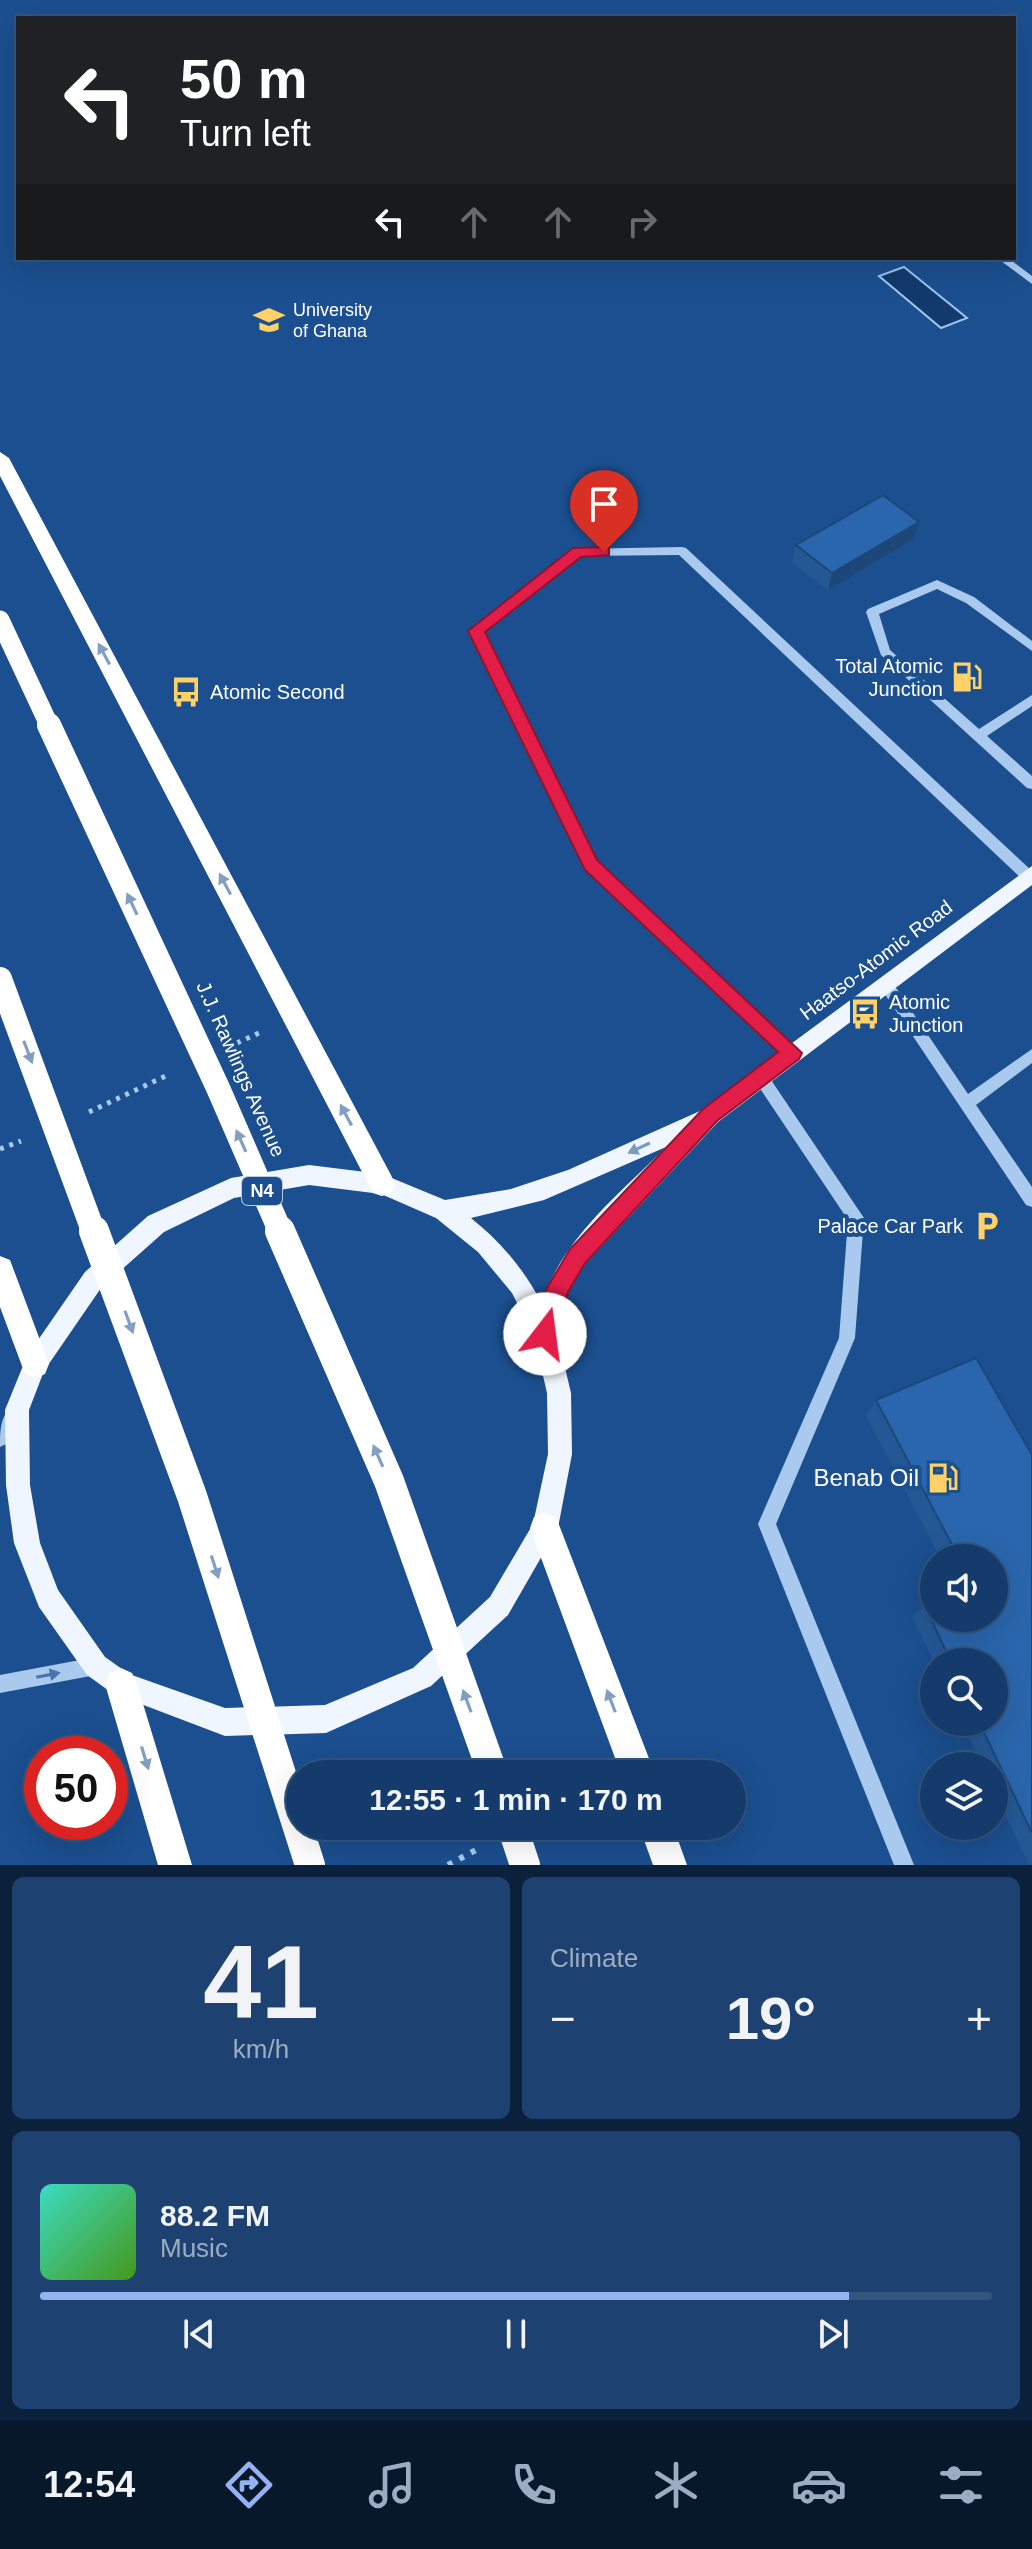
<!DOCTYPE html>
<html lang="en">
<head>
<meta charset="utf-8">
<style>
	:root { --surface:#143b6b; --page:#1d4271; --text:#f1f3f6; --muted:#9dadc1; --line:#33557e; --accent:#95b2f1 }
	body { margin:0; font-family:Arial,sans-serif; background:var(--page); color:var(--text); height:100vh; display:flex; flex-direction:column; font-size:30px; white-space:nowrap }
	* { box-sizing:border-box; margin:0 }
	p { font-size:26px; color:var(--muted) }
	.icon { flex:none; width:44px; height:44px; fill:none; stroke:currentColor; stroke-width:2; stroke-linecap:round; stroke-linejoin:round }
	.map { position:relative; height:1865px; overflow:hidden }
	.sheet { display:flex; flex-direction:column; gap:12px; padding:12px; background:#0b203b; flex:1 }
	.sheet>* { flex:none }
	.banner { position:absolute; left:16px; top:16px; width:1000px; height:244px; border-radius:0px; box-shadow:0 8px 32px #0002,0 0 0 2px var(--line); background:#202124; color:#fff; overflow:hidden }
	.buttons { position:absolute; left:920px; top:1544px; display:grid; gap:16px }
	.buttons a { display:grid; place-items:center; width:88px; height:88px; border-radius:50%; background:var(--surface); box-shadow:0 8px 32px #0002,0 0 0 2px var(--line); font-size:40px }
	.speed { position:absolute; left:24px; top:1736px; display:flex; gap:16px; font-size:40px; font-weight:700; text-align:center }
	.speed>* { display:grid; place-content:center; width:104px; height:104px; border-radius:50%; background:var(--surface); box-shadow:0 8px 32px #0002,0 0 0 2px var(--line); line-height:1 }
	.speed .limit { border:12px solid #d22; background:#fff; color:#111 }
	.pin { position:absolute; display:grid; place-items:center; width:68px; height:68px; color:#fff; margin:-82px -34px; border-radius:50% 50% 50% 0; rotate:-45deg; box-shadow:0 0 8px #0007 }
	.pin .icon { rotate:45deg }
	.me { position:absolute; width:88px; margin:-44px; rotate:15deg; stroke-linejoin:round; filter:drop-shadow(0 0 6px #0008) }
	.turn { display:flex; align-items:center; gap:28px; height:168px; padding:0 32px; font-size:36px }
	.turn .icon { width:104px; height:104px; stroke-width:2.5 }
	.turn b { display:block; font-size:56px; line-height:68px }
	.lanes { display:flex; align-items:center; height:76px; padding:0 32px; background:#0003; justify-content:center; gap:40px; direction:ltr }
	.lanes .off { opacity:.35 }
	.big { font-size:60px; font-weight:600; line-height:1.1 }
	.sheet .tile { flex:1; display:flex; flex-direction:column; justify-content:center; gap:12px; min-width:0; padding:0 28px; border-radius:12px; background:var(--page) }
	.sheet .dial { align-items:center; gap:0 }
	.dial b { font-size:104px; line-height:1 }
	.song { display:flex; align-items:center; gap:24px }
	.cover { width:96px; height:96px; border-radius:12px; background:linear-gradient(135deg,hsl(170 70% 55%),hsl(100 70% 35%)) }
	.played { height:8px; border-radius:4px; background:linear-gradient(90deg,var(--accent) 85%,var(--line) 85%) }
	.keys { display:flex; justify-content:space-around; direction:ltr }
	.heat { display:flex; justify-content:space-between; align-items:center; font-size:44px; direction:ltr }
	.sheet .tiles { flex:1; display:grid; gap:12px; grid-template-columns:1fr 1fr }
	.tile:last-child { grid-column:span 2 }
	.trip { position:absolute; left:286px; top:1760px; width:460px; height:80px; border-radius:40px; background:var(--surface); box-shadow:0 8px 32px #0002,0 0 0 2px var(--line); font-weight:600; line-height:80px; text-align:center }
	.menu { display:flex; height:128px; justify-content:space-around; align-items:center; background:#08182b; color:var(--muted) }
	.menu .icon { width:56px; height:56px }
	.menu .on { color:var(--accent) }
	.menu b { font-size:36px; color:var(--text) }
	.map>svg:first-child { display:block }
</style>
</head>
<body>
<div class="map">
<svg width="1032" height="1865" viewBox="0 0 1032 1865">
	<rect width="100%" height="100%" fill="#1b4f8f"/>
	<path fill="#123a6d" stroke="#9cc4f0" stroke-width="2" d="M904 267 967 318 941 328 879 276Z"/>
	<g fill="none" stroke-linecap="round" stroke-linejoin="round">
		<path stroke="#a9c9ee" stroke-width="5" stroke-dasharray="4 6" stroke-linecap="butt" d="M237 1043 261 1032
			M89 1112 170 1074
			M0 1149 21 1141"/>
		<path stroke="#a9c9ee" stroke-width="6" stroke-dasharray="5 8" stroke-linecap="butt" d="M448 1865 476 1850"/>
		<path fill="#a9c9ee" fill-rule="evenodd" d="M997 258H1008L1032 276V284Z
			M682 547 686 548 1032 871V880H1023L679 555 581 556 483 632 596 861 797 1048 799 1053 797 1058 792 1059 787 1058 586 869 470 631 574 549Z
			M937 580 974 597 1032 641V651L966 603 937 589 879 614 890 650 979 729 1032 695V706L987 736 1032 776V789L1027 788 881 655 866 612 868 609Z
			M885 977 890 979 968 1094 1032 1049V1063L976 1105 1032 1187V1207L1026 1205 880 987 878 983 880 979Z
			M760 1069 765 1071 864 1218 855 1338 776 1524 914 1865H894L758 1524 839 1338 848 1220 755 1081 753 1076 755 1071Z
			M15 1405 21 1408 24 1414 6 1444 0 1447C0 1431 0 1413 15 1405Z
			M96 1657 103 1659 105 1666 103 1673 96 1675 0 1693V1675Z"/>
		<path fill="#f0f6ff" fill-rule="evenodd" d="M1032 866V885L718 1122 585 1264 568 1292 557 1334 571 1393 572 1454 558 1528 508 1615 431 1686 326 1733 225 1736 112 1693 87 1675 39 1607 14 1543 6 1485 5 1410 27 1356 85 1272 148 1216 231 1178 309 1165 382 1174 445 1200 511 1189 568 1170 700 1111ZM666 1147C621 1193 560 1240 542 1304 524 1269 501 1242 471 1218L544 1200ZM309 1185 381 1194 436 1218 478 1252 512 1293 534 1336 547 1393 548 1454 533 1524 490 1597 413 1668 325 1705 225 1708 129 1674 105 1657 58 1590 40 1543 30 1485 29 1410 44 1371 101 1288 164 1232 234 1198Z"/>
		<path fill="#fff" fill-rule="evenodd" d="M0 452 9 458 391 1175 395 1184 391 1193 382 1196 373 1193 0 476Z
			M0 1256 10 1260 49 1364 45 1374 35 1378 25 1374 0 1307Z
			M545 1513 556 1517 655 1774H621L530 1528 534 1517Z
			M121 1668 132 1673 137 1684 192 1865H158L105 1684 110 1673Z
			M639 1826H673L687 1865H653Z"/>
		<path stroke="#fff" stroke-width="19" d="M0 620 50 727"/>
		<path stroke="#fff" stroke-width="24" d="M49 725 218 1088 281 1233
			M0 979 94 1233"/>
		<path stroke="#fff" stroke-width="30" d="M94 1231 192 1496 310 1865
			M280 1231 389 1481 493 1774
			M512 1826 525 1865"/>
	</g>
	<path fill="#245895" d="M914 539 828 590 792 563 796 545Z
		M876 1400 1032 1455V1865H1029L994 1791V1766H982L962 1722H994V1662H934L912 1616 925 1606 994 1618V1558H940L866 1415Z"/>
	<path fill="#1d4779" d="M919 522 914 539 828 590 832 573Z"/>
	<path fill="#2a66ad" stroke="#1d4779" stroke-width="2" d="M883 495 919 522 832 573 796 545Z
		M976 1358 1032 1455V1833L979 1722H994V1662H951L925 1606 934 1602V1618H994V1558H959L876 1400Z"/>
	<defs><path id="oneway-solid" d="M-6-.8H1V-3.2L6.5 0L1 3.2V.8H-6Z" transform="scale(2)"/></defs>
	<g fill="#829ec1">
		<use href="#oneway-solid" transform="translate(104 654) rotate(-118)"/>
		<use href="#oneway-solid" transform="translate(225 884) rotate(-118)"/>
		<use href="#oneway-solid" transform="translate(132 904) rotate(-115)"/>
		<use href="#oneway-solid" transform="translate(28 1052) rotate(69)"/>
		<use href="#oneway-solid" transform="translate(346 1115) rotate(-118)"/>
		<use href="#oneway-solid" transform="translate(241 1141) rotate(-114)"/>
		<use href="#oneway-solid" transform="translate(129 1322) rotate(70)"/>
		<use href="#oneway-solid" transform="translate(378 1456) rotate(-114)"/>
		<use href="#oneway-solid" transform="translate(215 1567) rotate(72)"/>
		<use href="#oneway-solid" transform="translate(467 1701) rotate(-110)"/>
		<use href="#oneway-solid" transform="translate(611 1701) rotate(-111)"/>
		<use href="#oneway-solid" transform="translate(145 1758) rotate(73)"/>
	</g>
	<use fill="#7b9ac1" href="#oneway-solid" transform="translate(639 1148) rotate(155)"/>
	<use fill="#4674ac" href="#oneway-solid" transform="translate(48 1675) rotate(-11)"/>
	<path fill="#e11d48" stroke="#92132f" stroke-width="2" d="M604 547 609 548V555L581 557 485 632 597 860 802 1053 799 1059 717 1121 585 1263 568 1292 553 1342 545 1345 538 1342 535 1334 547 1288 570 1249 703 1109 778 1052 585 870 468 631 573 548Z"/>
	<defs>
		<g id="university-bare" transform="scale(2.4)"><path d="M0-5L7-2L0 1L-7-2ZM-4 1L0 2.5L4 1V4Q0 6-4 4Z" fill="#ffd166" stroke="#1b4f8f" stroke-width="2.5" paint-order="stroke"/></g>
		<g id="fuel-bare" transform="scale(2.4)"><path d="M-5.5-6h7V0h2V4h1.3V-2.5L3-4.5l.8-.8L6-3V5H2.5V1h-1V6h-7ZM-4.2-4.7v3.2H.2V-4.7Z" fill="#ffd166" stroke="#1b4f8f" stroke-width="2.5" paint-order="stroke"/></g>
		<g id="bus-bare" transform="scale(2.4)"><path d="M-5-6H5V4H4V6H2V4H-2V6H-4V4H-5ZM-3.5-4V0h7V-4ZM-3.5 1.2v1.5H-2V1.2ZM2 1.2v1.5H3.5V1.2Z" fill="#ffd166" stroke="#1b4f8f" stroke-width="2.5" paint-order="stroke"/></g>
		<g id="parking-bare" transform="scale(2.4)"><path d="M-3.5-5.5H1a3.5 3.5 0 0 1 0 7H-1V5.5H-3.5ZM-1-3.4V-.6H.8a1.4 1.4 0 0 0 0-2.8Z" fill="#ffd166" stroke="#1b4f8f" stroke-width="2.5" paint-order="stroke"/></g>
	</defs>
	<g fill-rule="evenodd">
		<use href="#university-bare" x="269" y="320"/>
		<use href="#fuel-bare" x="967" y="677"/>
		<use href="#bus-bare" x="186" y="692"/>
		<use href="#bus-bare" x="865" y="1014"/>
		<use href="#parking-bare" x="987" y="1226"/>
		<use href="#fuel-bare" x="943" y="1478"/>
	</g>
	<g text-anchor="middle" stroke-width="8" stroke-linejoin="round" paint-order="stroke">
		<g font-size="18" fill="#fff" stroke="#1b4f8f" text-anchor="start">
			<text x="293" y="316">University<tspan x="293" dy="21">of Ghana</tspan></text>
		</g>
		<rect fill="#1b4f8f" stroke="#bbcadd" stroke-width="2" x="242" y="1177" width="40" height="28" rx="6"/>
		<g font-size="18" font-weight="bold" fill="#fff">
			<text x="262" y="1197">N4</text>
		</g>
		<g font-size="20" fill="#fff" stroke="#1b4f8f" text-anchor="end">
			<text x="943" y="673">Total Atomic<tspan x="943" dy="23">Junction</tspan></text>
			<text x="210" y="699" text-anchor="start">Atomic Second</text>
			<text x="889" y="1009" text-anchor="start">Atomic<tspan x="889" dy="23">Junction</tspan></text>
			<text x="963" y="1233">Palace Car Park</text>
		</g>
		<g font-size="20" fill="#fff" stroke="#1b4f8f">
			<text transform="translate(876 960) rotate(-37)" y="7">Haatso-Atomic Road</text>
			<text transform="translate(241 1069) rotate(66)" y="7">J.J. Rawlings Avenue</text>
		</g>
		<g font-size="24" fill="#fff" stroke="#1b4f8f" text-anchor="end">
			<text x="919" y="1486">Benab Oil</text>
		</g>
	</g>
</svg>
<div class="buttons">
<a><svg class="icon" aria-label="sound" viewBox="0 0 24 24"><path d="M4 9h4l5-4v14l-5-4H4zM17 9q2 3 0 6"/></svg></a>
<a><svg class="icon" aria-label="search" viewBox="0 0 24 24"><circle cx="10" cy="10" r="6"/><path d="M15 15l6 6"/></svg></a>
<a><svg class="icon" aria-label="layers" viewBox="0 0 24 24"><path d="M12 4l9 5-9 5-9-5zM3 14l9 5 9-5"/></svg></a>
</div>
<div class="speed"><div class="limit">50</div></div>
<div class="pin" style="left:604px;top:552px;background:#d93025"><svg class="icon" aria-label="arrive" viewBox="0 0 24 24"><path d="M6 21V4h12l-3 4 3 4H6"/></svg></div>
<svg class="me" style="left:545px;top:1334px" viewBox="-20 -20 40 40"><circle r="19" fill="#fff"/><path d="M0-13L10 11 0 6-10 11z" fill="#e11d48"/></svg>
<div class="trip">12:55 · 1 min · 170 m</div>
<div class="banner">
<div class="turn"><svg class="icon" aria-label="left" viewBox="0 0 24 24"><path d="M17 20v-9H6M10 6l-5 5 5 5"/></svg><div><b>50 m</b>Turn left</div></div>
<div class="lanes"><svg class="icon" aria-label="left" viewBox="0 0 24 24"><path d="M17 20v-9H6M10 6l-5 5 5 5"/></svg><svg class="icon off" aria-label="ahead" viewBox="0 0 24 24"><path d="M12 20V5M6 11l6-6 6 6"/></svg><svg class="icon off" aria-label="ahead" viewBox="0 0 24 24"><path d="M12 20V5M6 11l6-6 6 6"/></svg><svg class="icon off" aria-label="right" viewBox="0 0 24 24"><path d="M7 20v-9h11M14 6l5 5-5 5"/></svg></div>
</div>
</div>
<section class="sheet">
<div class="tiles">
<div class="tile dial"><b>41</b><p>km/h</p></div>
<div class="tile"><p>Climate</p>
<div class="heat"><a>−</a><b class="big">19°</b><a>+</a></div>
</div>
<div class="tile">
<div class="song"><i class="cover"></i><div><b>88.2 FM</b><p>Music</p></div></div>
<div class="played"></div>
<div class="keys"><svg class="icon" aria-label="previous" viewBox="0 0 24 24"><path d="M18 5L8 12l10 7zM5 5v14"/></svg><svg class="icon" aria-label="pause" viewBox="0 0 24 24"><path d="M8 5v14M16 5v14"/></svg><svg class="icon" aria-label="next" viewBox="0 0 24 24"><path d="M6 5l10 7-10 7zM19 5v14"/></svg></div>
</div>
</div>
</section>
<nav class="menu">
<b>12:54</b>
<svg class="icon on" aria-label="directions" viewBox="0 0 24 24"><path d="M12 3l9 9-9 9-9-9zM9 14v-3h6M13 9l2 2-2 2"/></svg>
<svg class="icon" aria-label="music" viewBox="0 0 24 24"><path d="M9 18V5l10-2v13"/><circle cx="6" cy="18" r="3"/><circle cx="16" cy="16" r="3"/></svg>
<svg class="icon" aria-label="phone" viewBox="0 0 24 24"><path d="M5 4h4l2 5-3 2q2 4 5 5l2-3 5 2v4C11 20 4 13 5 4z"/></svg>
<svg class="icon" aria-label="climate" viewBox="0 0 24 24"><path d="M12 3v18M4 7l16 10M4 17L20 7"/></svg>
<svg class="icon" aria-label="car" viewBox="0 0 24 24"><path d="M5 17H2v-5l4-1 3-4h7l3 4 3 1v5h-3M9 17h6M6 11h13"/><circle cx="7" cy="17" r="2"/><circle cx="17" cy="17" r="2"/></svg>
<svg class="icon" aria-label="filters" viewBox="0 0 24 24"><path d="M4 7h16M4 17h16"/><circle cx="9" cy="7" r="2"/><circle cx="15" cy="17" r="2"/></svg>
</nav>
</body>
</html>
